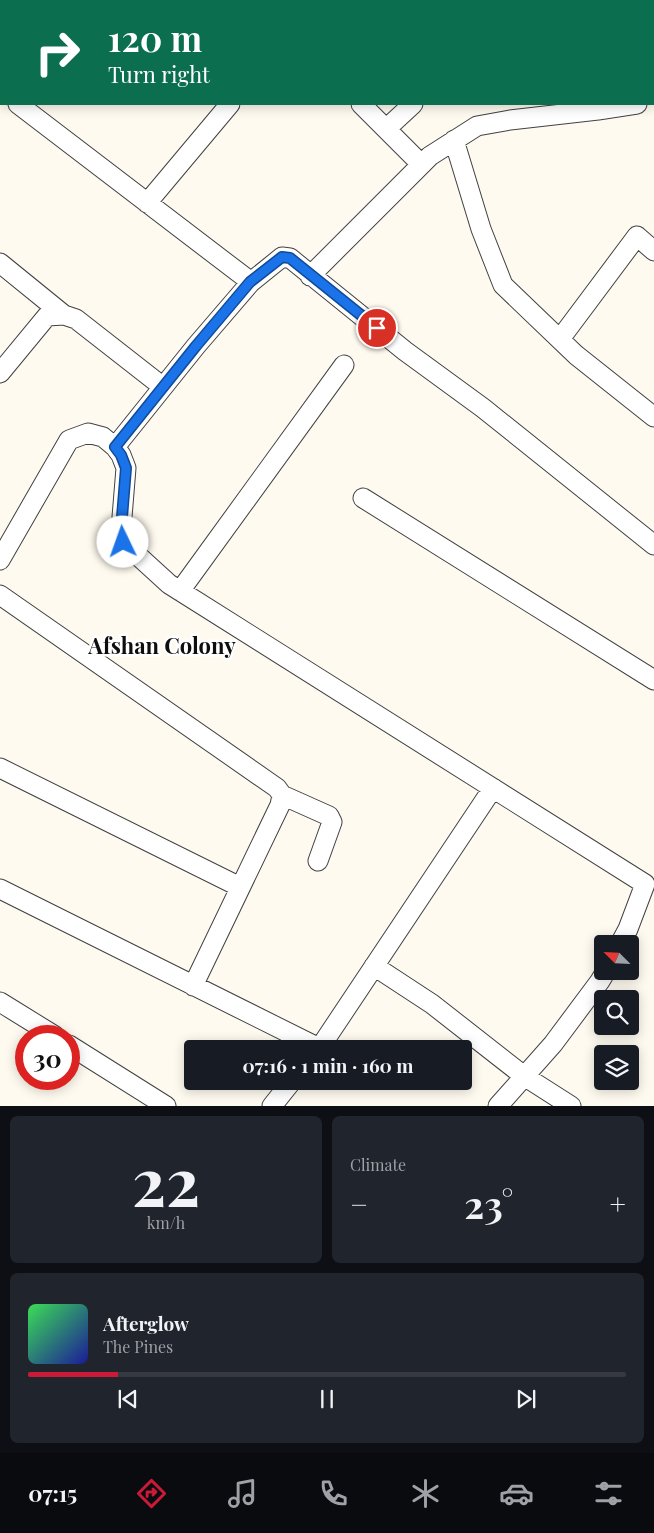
<!DOCTYPE html>
<html lang="en">
<head>
<meta charset="utf-8">
<style>
	:root { --surface:#171b24; --page:#20242c; --text:#f1f3f6; --muted:#9ea1a6; --line:#363941; --accent:#cb1a38 }
	body { margin:0; font-family:"Playfair Display",serif; background:var(--page); color:var(--text); height:100vh; display:flex; flex-direction:column; font-size:19px; white-space:nowrap }
	* { box-sizing:border-box; margin:0 }
	p { font-size:16px; color:var(--muted) }
	.icon { flex:none; width:28px; height:28px; fill:none; stroke:currentColor; stroke-width:2; stroke-linecap:round; stroke-linejoin:round }
	.map { position:relative; height:1106px; overflow:hidden }
	.drawer { display:flex; flex-direction:column; gap:10px; padding:10px; background:#0d0f14; flex:1 }
	.drawer>* { flex:none }
	.guide { position:absolute; left:0px; top:0px; width:655px; height:105px; box-shadow:0 2px 12px #0003; background:#0b6e4f; color:#fff; overflow:hidden }
	.needle { width:32px; rotate:294deg }
	.controls { position:absolute; left:594px; top:935px; display:grid; gap:10px }
	.controls a { display:grid; place-items:center; width:45px; height:45px; border-radius:5px; background:var(--surface); box-shadow:0 2px 12px #0003; font-size:25px }
	.speed { position:absolute; left:15px; top:1025px; display:flex; gap:10px; font-size:25px; font-weight:700; text-align:center }
	.speed>* { display:grid; place-content:center; width:65px; height:65px; border-radius:50%; background:var(--surface); box-shadow:0 2px 12px #0003; line-height:1 }
	.speed .limit { border:8px solid #d22; background:#fff; color:#111 }
	.pin { position:absolute; display:grid; place-items:center; width:42px; height:42px; color:#fff; margin:-21px; border:2px solid #fff; border-radius:50%; box-shadow:0 1px 5px #0007 }
	.me { position:absolute; width:55px; margin:-28px; rotate:357deg; stroke-linejoin:round; filter:drop-shadow(0 0 4px #0008) }
	.turn { display:flex; align-items:center; gap:18px; height:105px; padding:0 25px; font-size:22px }
	.turn .icon { width:65px; height:65px; stroke-width:2.5 }
	.turn b { display:block; font-size:35px; line-height:42px }
	.big { font-size:38px; font-weight:700; line-height:1.1 }
	.drawer .widget { flex:1; display:flex; flex-direction:column; justify-content:center; gap:8px; min-width:0; padding:0 18px; border-radius:8px; background:var(--page) }
	.drawer .dial { align-items:center; gap:0 }
	.dial b { font-size:65px; line-height:1 }
	.song { display:flex; align-items:center; gap:15px }
	.cover { width:60px; height:60px; border-radius:8px; background:linear-gradient(135deg,hsl(130 70% 55%),hsl(240 70% 35%)) }
	.played { height:5px; border-radius:2px; background:linear-gradient(90deg,var(--accent) 15%,var(--line) 15%) }
	.keys { display:flex; justify-content:space-around; direction:ltr }
	.heat { display:flex; justify-content:space-between; align-items:center; font-size:28px; direction:ltr }
	.drawer .tiles { flex:1; display:grid; gap:10px; grid-template-columns:1fr 1fr }
	.widget:last-child { grid-column:span 2 }
	.trip { position:absolute; left:184px; top:1040px; width:288px; height:50px; border-radius:5px; background:var(--surface); box-shadow:0 2px 12px #0003; font-weight:700; line-height:50px; text-align:center }
	.tab-bar { display:flex; height:80px; justify-content:space-around; align-items:center; background:#090b0e; color:var(--muted) }
	.tab-bar .icon { width:35px; height:35px }
	.tab-bar .active { color:var(--accent) }
	.tab-bar b { font-size:22px; color:var(--text) }
	.map>svg:first-child { display:block }
</style>
</head>
<body>
<div class="map">
<svg width="654" height="1106" viewBox="0 0 654 1106">
	<rect width="100%" height="100%" fill="#fffaef"/>
	<g fill="none" stroke-linecap="round" stroke-linejoin="round">
		<g stroke="#414141" stroke-width="21">
			<path id="street" d="M257 0 258 1
				M113 1 114 0
				M217 1 218 0
				M488 1 492 0
				M0 90 1 91
				M18 104 251 282
				M361 104 421 164
				M386 129 413 104
				M454 140 481 229 503 285 576 355 654 417
				M147 203 230 104
				M0 263 64 315 76 319 163 387
				M310 276 430 156 477 126 510 120 598 110 637 104
				M560 339 637 236 654 251
				M0 373 47 316 64 315
				M115 447 196 346 251 282 282 257 290 258 405 351 483 408 654 545
				M363 498 654 680
				M0 560 69 440 88 433 103 437 115 447 121 455 126 468 122 517 123 542 169 584 645 884 628 929 620 944
				M180 591 344 365
				M0 595 277 788 282 795 329 816 332 822 318 861
				M0 768 240 887
				M0 889 319 1048
				M374 966 432 1004 524 1076 571 1106
				M193 986 280 805 282 795
				M0 1002 55 1036
				M69 1045 166 1106
				M319 1049 493 788
				M272 1106 292 1081
				M498 1106 553 1044 600 981 606 971"/>
		</g>
		<use href="#street" stroke="#fff" stroke-width="19"/>
	</g>
	<g fill="none" stroke-linecap="round" stroke-linejoin="round">
		<g stroke="#114b97" stroke-width="12">
			<path id="route" d="M123 542 122 517 126 468 121 455 115 447 196 346 250 282 282 257 290 258 377 328"/>
		</g>
		<use href="#route" stroke="#1a73e8" stroke-width="9"/>
	</g>
	<g text-anchor="middle" stroke-width="5" stroke-linejoin="round" paint-order="stroke">
		<g font-size="22" font-weight="bold" fill="#0e0e0e" stroke="#fff">
			<text x="162" y="654">Afshan Colony</text>
		</g>
	</g>
</svg>
<div class="controls">
<a><svg class="needle" viewBox="-14 -14 28 28"><path d="M0-13l5 13h-10z" fill="#e53935"/><path d="M0 13l5-13h-10z" fill="#9ea1a6"/></svg></a>
<a><svg class="icon" aria-label="search" viewBox="0 0 24 24"><circle cx="10" cy="10" r="6"/><path d="M15 15l6 6"/></svg></a>
<a><svg class="icon" aria-label="layers" viewBox="0 0 24 24"><path d="M12 4l9 5-9 5-9-5zM3 14l9 5 9-5"/></svg></a>
</div>
<div class="speed"><div class="limit">30</div></div>
<div class="pin" style="left:377px;top:328px;background:#d93025"><svg class="icon" aria-label="arrive" viewBox="0 0 24 24"><path d="M6 21V4h12l-3 4 3 4H6"/></svg></div>
<svg class="me" style="left:123px;top:542px" viewBox="-20 -20 40 40"><circle r="19" fill="#fff"/><path d="M0-13L10 11 0 6-10 11z" fill="#1a73e8"/></svg>
<div class="trip">07:16 · 1 min · 160 m</div>
<div class="guide">
<div class="turn"><svg class="icon" aria-label="right" viewBox="0 0 24 24"><path d="M7 20v-9h11M14 6l5 5-5 5"/></svg><div><b>120 m</b>Turn right</div></div>
</div>
</div>
<section class="drawer">
<div class="tiles">
<div class="widget dial"><b>22</b><p>km/h</p></div>
<div class="widget"><p>Climate</p>
<div class="heat"><a>−</a><b class="big">23°</b><a>+</a></div>
</div>
<div class="widget">
<div class="song"><i class="cover"></i><div><b>Afterglow</b><p>The Pines</p></div></div>
<div class="played"></div>
<div class="keys"><svg class="icon" aria-label="previous" viewBox="0 0 24 24"><path d="M18 5L8 12l10 7zM5 5v14"/></svg><svg class="icon" aria-label="pause" viewBox="0 0 24 24"><path d="M8 5v14M16 5v14"/></svg><svg class="icon" aria-label="next" viewBox="0 0 24 24"><path d="M6 5l10 7-10 7zM19 5v14"/></svg></div>
</div>
</div>
</section>
<nav class="tab-bar">
<b>07:15</b>
<svg class="icon active" aria-label="directions" viewBox="0 0 24 24"><path d="M12 3l9 9-9 9-9-9zM9 14v-3h6M13 9l2 2-2 2"/></svg>
<svg class="icon" aria-label="music" viewBox="0 0 24 24"><path d="M9 18V5l10-2v13"/><circle cx="6" cy="18" r="3"/><circle cx="16" cy="16" r="3"/></svg>
<svg class="icon" aria-label="phone" viewBox="0 0 24 24"><path d="M5 4h4l2 5-3 2q2 4 5 5l2-3 5 2v4C11 20 4 13 5 4z"/></svg>
<svg class="icon" aria-label="climate" viewBox="0 0 24 24"><path d="M12 3v18M4 7l16 10M4 17L20 7"/></svg>
<svg class="icon" aria-label="car" viewBox="0 0 24 24"><path d="M5 17H2v-5l4-1 3-4h7l3 4 3 1v5h-3M9 17h6M6 11h13"/><circle cx="7" cy="17" r="2"/><circle cx="17" cy="17" r="2"/></svg>
<svg class="icon" aria-label="filters" viewBox="0 0 24 24"><path d="M4 7h16M4 17h16"/><circle cx="9" cy="7" r="2"/><circle cx="15" cy="17" r="2"/></svg>
</nav>
</body>
</html>
